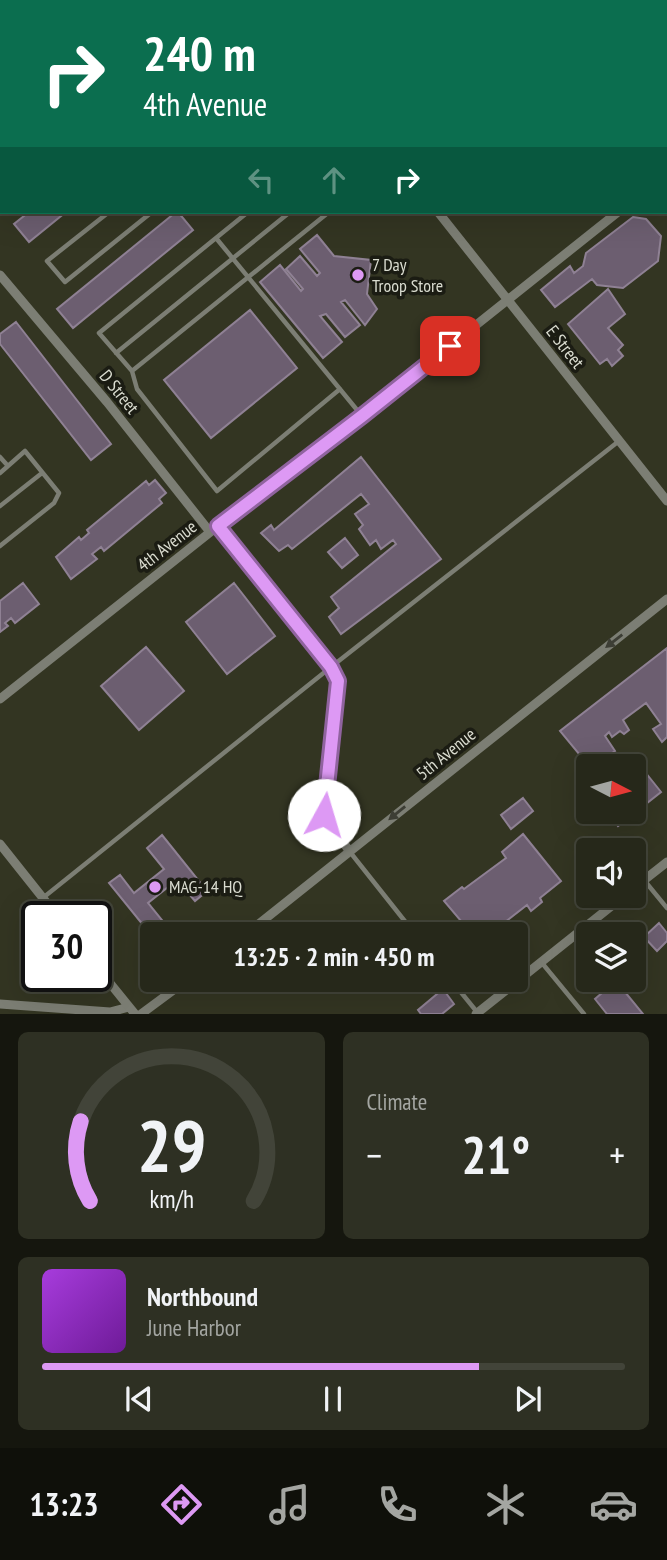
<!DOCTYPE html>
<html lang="en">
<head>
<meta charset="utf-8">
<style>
	:root { --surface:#26281a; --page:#2e3023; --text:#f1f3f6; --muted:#a4a6a2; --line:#424439; --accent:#dd99f4 }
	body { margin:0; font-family:"PT Sans Narrow",sans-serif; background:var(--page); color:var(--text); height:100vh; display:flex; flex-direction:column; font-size:26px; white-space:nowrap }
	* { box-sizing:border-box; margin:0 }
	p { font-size:23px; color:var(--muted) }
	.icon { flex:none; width:38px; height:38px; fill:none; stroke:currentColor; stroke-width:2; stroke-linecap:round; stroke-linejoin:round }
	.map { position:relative; height:1014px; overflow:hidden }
	.sheet { display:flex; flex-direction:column; gap:18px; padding:18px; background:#15160e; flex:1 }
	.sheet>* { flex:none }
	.top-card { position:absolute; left:0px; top:0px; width:668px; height:214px; box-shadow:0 7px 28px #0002,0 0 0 2px var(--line); background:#0b6e4f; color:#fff; overflow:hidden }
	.needle { width:46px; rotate:96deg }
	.controls { position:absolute; left:576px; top:754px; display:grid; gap:14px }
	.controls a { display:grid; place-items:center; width:70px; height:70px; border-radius:7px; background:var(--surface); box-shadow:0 7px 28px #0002,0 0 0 2px var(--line); font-size:35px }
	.speed { position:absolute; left:21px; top:901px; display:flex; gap:14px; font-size:35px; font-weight:700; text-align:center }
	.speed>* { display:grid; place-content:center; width:91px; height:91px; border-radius:50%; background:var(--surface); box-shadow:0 7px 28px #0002,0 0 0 2px var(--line); line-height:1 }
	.speed .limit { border:4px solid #111; border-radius:10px; background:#fff; color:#111 }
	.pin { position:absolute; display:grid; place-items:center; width:60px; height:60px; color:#fff; margin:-30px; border-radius:14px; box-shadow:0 4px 10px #0006 }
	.me { position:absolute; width:77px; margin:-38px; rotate:6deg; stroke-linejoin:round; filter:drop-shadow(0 0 5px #0008) }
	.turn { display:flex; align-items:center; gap:24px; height:147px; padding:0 28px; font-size:32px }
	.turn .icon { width:91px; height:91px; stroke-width:2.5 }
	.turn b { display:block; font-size:49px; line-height:60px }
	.lanes { display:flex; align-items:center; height:66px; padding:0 28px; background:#0003; justify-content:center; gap:35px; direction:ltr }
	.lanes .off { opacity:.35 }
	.big { font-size:52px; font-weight:700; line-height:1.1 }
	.sheet .widget { flex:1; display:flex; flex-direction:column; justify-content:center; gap:10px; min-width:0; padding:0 24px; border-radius:10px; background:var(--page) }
	.sheet .dial { align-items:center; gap:0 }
	.dial svg { height:182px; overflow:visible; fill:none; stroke:var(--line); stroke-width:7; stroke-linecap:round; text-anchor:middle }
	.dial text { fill:var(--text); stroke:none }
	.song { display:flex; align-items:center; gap:21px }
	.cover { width:84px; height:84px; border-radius:10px; background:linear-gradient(135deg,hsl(280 70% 55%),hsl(280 70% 35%)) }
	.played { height:7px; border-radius:4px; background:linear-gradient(90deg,var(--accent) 75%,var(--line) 75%) }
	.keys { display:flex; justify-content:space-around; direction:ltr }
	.heat { display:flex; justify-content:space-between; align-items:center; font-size:38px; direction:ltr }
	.sheet .tiles { flex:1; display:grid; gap:18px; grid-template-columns:1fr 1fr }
	.widget:last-child { grid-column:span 2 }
	.trip { position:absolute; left:140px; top:922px; width:388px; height:70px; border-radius:7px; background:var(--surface); box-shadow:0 7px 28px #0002,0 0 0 2px var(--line); font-weight:700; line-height:70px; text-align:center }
	.dock { display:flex; height:112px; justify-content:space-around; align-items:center; background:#0f100a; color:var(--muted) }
	.dock .icon { width:49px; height:49px }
	.dock .selected { color:var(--accent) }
	.dock b { font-size:32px; color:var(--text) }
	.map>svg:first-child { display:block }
</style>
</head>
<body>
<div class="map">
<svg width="667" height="1014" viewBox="0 0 667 1014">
	<rect width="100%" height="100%" fill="#333522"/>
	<path fill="#6c5e70" stroke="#8f8194" stroke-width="2" d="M60 0H97L95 2H58Z
		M188 0H219L220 2H190Z
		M398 0H439V2H400Z
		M2 46V76L0 77V48Z
		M0 173 2 175V205L0 207Z
		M29 212H66L29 242 14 224Z
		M176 212H178L193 230 73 328 57 309Z
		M633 217 646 219 661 236 658 261 623 288 597 285 592 279 555 307 541 290 570 266 574 273 583 266 586 253Z
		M317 235 334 256 371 260 367 294 377 309 365 325 345 300 341 302 360 325 345 337 326 314 320 316 342 342 323 358 260 282 280 265 301 291 303 289 286 269 300 256 317 276 320 273 300 249Z
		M608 289 625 314 608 328 623 345 618 350 623 356 612 366 607 359 600 364 568 324Z
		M250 310 297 368 211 438 164 380Z
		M16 322 111 444 91 460 0 344V334Z
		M361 457 441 559 341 634 329 617 339 608 331 597 396 544 393 540 381 549 376 540 370 545 359 529 363 525 355 514 369 504 361 494 292 549 288 545 279 551 261 533 271 525 274 530Z
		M155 480 166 493 159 499 162 503 104 551 101 547 92 554 97 559 71 579 56 557 79 537 81 540 89 533 87 530 146 481 149 485Z
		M345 538 358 555 342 568 328 552Z
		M23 583 39 604 15 623 11 618 5 623 8 626 0 632V601Z
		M234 583 275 636 227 674 186 622Z
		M146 647 184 691 139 730 101 686Z
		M667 648V737L662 742 653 729 661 724 646 703 623 720 629 730 624 734 620 731 612 737 609 732 605 736 615 751 592 766H589L560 731Z
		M626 759 632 766 637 762 661 792 618 826 607 812H634V766H617Z
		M523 798 533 811 511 829 501 815Z
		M523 834 561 881 540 898 542 902 531 911 527 905 496 929 492 926 483 934H472L444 901 462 887 464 889 506 858 502 852Z
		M162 835 207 891 195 901 177 880 148 903 166 925 152 936 109 883 120 875 134 893 164 869 147 848Z
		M659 923 667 933V941L657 951 644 937Z
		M616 981 643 1014H607L595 999Z
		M443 989 454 1004 442 1014H421L418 1010Z"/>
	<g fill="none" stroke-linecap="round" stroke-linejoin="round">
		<path stroke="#7c7e74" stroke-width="4.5" d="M523 0 526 2
			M513 2V0
			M644 2 646 0
			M109 212 47 261 65 282 152 212
			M248 212 99 333 132 371 329 212
			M216 238 362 416
			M116 353 290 212
			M132 371 137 389 217 491 340 389
			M0 457 8 466 25 451 59 493 54 503 0 546
			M0 473 8 466
			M0 506 42 473
			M350 852 415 934
			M644 880 667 908
			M44 897 331 667 619 441
			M542 963 584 1014
			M451 980 477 1012"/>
		<path stroke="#7c7e74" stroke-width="9" d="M270 0 271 2
			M438 212 667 501
			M0 275 107 402 210 532
			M218 526 331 667 338 681 324 815 350 852
			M0 699 218 526 362 416 618 212
			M0 844 58 917
			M634 888 667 862
			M246 934 667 599
			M96 966 135 1014
			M0 1004 110 1012 129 1007
			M141 1014 187 980
			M476 1014 624 896"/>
	</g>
	<defs><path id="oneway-solid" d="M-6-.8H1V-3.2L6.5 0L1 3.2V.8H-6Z" transform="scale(1.75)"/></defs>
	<g fill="#3d3e35">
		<use href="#oneway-solid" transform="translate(614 641) rotate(142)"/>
		<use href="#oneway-solid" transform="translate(397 813) rotate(141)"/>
	</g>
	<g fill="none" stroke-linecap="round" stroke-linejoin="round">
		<g stroke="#90639f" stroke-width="18">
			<path id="route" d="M324 815 338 681 331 667 218 526 362 416 450 346"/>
		</g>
		<use href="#route" stroke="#dd99f4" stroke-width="12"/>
	</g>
	<g fill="#dd99f4" stroke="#1b1c13" stroke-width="2.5">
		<circle cx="358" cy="275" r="7"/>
		<circle cx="155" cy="887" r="7"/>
	</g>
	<g text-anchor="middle" stroke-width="7" stroke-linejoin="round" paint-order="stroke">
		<g font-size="18" fill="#dadcd0" stroke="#1b1c13" text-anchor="start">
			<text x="372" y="271">7 Day<tspan x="372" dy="21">Troop Store</tspan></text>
			<text x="169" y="893">MAG-14 HQ</text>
		</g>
		<g font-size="18" fill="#dadcd0" stroke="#1b1c13">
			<text transform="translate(565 347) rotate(52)" y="6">E Street</text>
			<text transform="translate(119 392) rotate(51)" y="6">D Street</text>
			<text transform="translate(167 546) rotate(-38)" y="6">4th Avenue</text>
			<text transform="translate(446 754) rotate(-39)" y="6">5th Avenue</text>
		</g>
	</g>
</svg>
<div class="controls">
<a><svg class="needle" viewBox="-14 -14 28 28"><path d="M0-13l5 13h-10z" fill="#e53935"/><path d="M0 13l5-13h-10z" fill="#a4a6a2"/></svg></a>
<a><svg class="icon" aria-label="sound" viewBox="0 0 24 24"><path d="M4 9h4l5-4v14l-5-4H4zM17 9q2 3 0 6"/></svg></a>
<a><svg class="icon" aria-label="layers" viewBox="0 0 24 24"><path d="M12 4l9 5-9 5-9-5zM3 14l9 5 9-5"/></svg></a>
</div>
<div class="speed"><div class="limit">30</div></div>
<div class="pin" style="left:450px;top:346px;background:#d93025"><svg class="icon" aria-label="arrive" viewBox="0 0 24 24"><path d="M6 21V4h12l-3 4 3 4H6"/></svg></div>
<svg class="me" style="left:324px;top:815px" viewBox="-20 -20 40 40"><circle r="19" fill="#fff"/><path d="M0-13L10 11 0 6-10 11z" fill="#dd99f4"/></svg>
<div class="trip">13:25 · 2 min · 450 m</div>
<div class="top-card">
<div class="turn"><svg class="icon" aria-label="right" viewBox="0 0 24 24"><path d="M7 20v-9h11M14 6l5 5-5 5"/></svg><div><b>240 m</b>4th Avenue</div></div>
<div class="lanes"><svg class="icon off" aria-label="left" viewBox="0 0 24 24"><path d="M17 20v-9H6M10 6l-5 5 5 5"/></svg><svg class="icon off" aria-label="ahead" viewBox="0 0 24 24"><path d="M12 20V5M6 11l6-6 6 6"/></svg><svg class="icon" aria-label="right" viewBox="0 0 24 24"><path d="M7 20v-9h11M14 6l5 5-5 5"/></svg></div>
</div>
</div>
<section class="sheet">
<div class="tiles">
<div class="widget dial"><svg viewBox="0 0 100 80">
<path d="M14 69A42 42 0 1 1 86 69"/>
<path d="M14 69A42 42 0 0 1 10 34" stroke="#dd99f4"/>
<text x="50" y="56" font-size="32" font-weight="700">29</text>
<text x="50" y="72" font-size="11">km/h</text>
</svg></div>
<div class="widget"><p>Climate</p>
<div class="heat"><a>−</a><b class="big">21°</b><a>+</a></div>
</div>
<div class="widget">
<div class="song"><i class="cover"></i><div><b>Northbound</b><p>June Harbor</p></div></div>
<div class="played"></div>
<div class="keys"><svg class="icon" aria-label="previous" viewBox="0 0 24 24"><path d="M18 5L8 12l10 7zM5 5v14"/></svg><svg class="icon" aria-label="pause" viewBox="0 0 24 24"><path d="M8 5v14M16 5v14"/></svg><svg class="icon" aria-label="next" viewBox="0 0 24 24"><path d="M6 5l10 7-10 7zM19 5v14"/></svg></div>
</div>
</div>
</section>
<nav class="dock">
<b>13:23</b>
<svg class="icon selected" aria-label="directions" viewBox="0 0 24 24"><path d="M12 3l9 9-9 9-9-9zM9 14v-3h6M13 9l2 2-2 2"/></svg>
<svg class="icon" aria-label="music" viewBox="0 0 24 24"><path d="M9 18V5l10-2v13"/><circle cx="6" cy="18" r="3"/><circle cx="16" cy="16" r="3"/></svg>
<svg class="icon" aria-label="phone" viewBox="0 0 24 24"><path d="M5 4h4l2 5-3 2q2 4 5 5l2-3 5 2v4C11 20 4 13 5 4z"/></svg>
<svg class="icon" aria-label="climate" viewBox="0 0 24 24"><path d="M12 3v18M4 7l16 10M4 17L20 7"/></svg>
<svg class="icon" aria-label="car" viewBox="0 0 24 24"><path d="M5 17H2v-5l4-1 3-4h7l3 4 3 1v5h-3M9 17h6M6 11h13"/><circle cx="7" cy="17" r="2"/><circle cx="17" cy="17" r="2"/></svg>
</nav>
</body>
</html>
